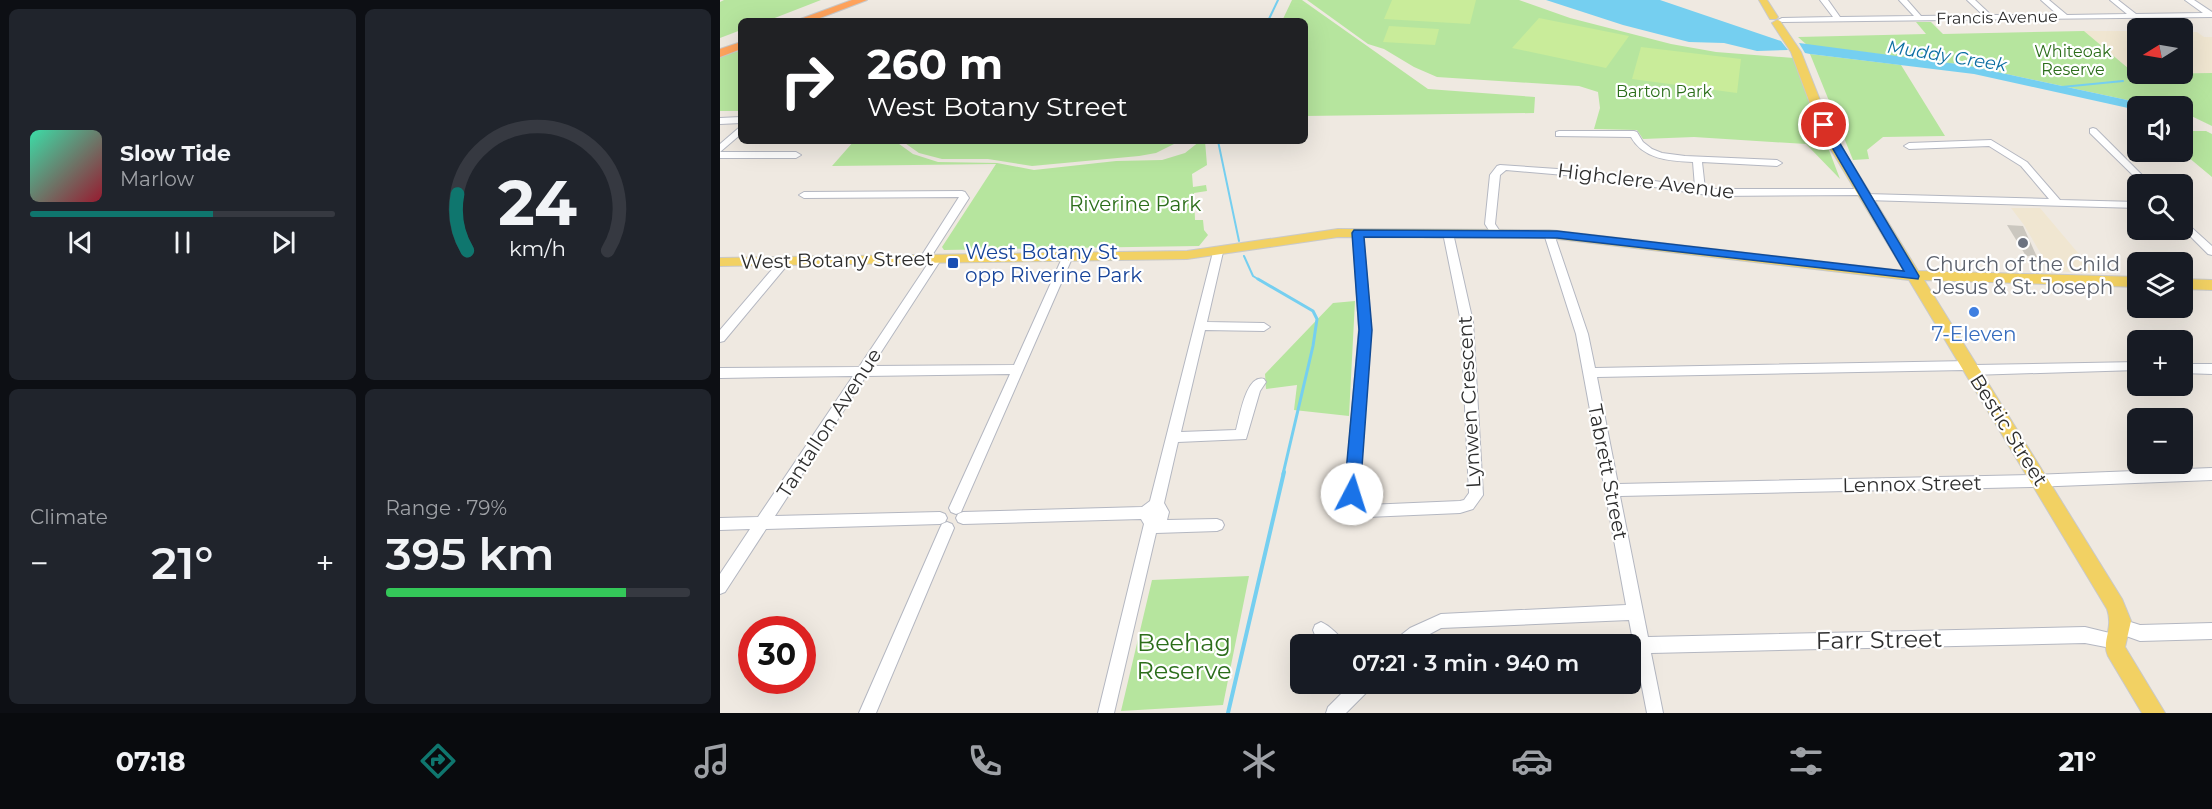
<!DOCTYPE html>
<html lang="en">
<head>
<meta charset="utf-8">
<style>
	:root { --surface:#171b24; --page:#20242c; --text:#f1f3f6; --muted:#9ea1a6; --line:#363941; --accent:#0f766e }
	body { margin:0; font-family:Montserrat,sans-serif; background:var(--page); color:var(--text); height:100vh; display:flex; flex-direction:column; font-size:22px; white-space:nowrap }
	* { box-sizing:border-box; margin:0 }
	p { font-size:20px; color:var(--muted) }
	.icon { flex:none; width:33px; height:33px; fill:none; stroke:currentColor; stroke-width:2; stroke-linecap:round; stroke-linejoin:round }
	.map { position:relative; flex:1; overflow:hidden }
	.side { display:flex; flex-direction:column; gap:9px; padding:9px; background:#0d0f14; width:720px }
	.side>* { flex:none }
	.banner { position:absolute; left:18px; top:18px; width:570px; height:126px; border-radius:9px; box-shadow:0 6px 24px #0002; background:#202124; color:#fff; overflow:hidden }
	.needle { width:39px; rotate:259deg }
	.controls { position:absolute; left:1407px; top:18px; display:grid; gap:12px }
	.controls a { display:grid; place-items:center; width:66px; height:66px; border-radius:9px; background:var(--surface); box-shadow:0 6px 24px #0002; font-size:30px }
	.speed { position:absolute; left:18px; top:616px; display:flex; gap:12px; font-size:30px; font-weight:700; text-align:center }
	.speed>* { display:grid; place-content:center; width:78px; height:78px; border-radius:50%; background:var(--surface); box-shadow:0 6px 24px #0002; line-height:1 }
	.speed .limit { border:9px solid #d22; background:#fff; color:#111 }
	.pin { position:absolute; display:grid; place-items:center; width:51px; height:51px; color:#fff; margin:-26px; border:3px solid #fff; border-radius:50%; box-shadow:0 2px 6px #0007 }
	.me { position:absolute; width:66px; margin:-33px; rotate:5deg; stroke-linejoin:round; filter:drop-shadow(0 0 4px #0008) }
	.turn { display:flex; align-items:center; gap:21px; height:126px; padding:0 30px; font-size:27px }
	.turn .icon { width:78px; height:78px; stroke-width:2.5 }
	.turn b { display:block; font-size:42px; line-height:51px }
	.big { font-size:45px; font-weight:600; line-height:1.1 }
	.side .widget { flex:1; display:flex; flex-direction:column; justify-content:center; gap:9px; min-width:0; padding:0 21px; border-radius:9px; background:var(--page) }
	.side .dial { align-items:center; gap:0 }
	.dial svg { height:156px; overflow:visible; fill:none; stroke:var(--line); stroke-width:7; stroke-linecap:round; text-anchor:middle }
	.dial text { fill:var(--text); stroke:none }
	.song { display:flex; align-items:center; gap:18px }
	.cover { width:72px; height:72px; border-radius:9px; background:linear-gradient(135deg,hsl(160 70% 55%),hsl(350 70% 35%)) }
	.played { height:6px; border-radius:3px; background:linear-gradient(90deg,var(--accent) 60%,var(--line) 60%) }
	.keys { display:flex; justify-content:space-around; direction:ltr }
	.heat { display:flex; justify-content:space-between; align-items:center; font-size:33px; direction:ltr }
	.charge { height:9px; border-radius:4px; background:linear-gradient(90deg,#34c759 79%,var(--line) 0) }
	.side .tiles { flex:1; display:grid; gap:9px; grid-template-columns:repeat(2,1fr) }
	.trip { position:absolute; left:570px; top:634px; width:351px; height:60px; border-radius:9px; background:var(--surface); box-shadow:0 6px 24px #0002; font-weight:600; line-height:60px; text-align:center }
	.menu { display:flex; height:96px; justify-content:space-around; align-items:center; background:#090b0e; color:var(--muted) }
	.menu .icon { width:42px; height:42px }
	.menu .on { color:var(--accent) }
	.menu b { font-size:27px; color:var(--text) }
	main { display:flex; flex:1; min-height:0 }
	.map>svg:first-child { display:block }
</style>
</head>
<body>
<main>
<section class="side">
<div class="tiles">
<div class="widget">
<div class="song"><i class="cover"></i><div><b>Slow Tide</b><p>Marlow</p></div></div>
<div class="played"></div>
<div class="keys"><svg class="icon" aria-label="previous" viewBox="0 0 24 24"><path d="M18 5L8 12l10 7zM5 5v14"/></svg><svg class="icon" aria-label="pause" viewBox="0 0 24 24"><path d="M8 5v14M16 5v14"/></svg><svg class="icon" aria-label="next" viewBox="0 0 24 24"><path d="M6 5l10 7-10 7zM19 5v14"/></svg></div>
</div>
<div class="widget dial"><svg viewBox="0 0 100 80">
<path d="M14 69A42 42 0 1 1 86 69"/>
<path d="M14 69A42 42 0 0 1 9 40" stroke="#0f766e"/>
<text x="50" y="56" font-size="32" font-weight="700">24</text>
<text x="50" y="72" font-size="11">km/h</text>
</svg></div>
<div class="widget"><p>Climate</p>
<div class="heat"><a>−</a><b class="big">21°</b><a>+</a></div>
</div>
<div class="widget"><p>Range · 79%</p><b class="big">395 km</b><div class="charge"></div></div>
</div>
</section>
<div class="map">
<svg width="1492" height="713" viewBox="0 0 1492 713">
	<rect width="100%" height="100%" fill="#efe9e1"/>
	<path fill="#f0e6d1" d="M1364 31H1417L1418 74H1443H1415Z
		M1463 32H1477L1484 37H1492V73H1463Z
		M1291 208H1320L1375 273 1331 271 1304 225Z"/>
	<path fill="#b6e59e" d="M4 0H101L47 21H21V30L0 38V2Z
		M572 0H582L708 89 815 97 814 113 585 116V21H562Z
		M587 0H799L850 18 951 44 996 52 1074 58 1120 179 1086 144 974 137 923 139 917 130 874 129 880 108 878 92 859 86 717 77 694 67 664 49 648 44Z
		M1196 22H1211L1223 34 1364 31 1415 74 1492 73V126L1463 112 1462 106H1435L1245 65 1087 45 1078 37 1206 34Z
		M21 50V111H0V57Z
		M1090 54 1181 65 1225 136 1163 137 1147 150 1149 159 1133 160Z
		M1463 131H1486L1492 134V177L1462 152Z
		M134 141H175L193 154 218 162 277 163 314 170 396 161 442 160 465 153 480 141H485L487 165 472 174 473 187 486 185 487 191 474 193 475 220H483L484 230 488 235 479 246 224 250 222 247 276 164 112 166Z
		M182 141H460L436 153 419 156 312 166 268 159H222L199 153Z
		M635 301 629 416 574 410 577 385 546 389 545 374 613 303Z
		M529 576 503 705 401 711 432 580Z"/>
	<path fill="#c9ec9a" d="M672 0H756L750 24 664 19Z
		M819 18 909 36 886 68 792 48Z
		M669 26 719 29 715 45 663 42Z
		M921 47 1021 59 1017 93 912 79Z"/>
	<path fill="#75cff0" d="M826 0H940L1061 41 1068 50 1037 51 1004 43 969 42 903 25Z
		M1079 43 1245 65 1435 106H1418L1417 110 1254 74 1090 54 1085 53Z"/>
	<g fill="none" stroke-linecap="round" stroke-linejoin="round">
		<path stroke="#75cff0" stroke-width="2" d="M548 21 558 0
			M1415 80 1460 74
			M1342 87 1403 81
			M498 141 519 241
			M524 256 533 276 541 281"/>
		<path stroke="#75cff0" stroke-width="3" d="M538 279 593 311 597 319 593 346 563 474"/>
		<path stroke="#75cff0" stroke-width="4" d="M508 713 564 472"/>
	</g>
	<path fill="#cbc7bf" d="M1287 225 1303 226 1317 257 1306 256Z"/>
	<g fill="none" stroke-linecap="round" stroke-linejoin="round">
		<g stroke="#b4b7c1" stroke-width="2">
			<path id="minor" d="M1100 0H1108L1120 17 1194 16 1179 0H1187L1201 16 1263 15 1247 0H1255L1271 15H1338L1321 0H1329L1347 15 1407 14 1390 0H1398L1416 14 1483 13 1465 0H1474L1492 12V17L1062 22 1058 20 1062 18 1113 17Z
				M21 117V123L0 124V118Z
				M21 126V134L0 152V144Z
				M1373 128 1376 129 1431 184H1422L1370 133V129Z
				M839 131H914L917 132 923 142 932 149 942 153 965 156 1057 160 1062 163 1057 166 982 162 985 189H1142L1147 192 1142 195 994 196 867 177 786 170 780 175 775 224 781 233 776 236 772 235 765 224 770 175 777 166 780 165 867 171 975 187 973 162C949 161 923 159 911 137L836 136V132Z
				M1271 140 1307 162 1340 200 1418 202V208L1146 200 1141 197 1146 194 1329 199 1301 166 1269 146 1189 149 1184 146 1189 143Z
				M0 152H76L81 155 76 158H0Z
				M242 191 245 192 249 198 209 260 205 261 200 258 239 197 84 198 79 195 84 192Z
				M1462 219 1492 246V255L1488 254 1462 228Z
				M638 230 643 233 651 329 639 494 641 500 647 505 740 501 744 500 749 493 741 322 723 233 728 230 733 233 753 322 763 495 753 509 740 513 647 517C633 513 628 508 625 494L639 329 633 233Z
				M829 231 834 234 868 334 875 368 1249 361 1253 362 1255 365 1418 362V370L1251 375 1247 373 1245 370 877 377 898 484 1311 475 1492 468V480L1311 487 900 496 928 637 1365 627 1402 636 1404 641 1402 646 1396 649 1365 643 931 653 943 713H927L909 620 721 628 706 636 693 645H674L676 639 690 628 721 614 906 605 856 334 824 234Z
				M498 249 503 252 487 322 544 323 550 327 544 331 485 330 461 432 516 430C520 416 526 374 544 379L546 382 540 391 526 439 458 442 444 503 449 512 447 520 497 519 502 521 504 525 502 529 497 531 436 533 394 713H378L424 524 421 519 243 524 238 522 236 518 238 514 243 512 422 507 430 501 493 252Z
				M348 253 353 256 241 512 236 514 231 512 229 508 290 374 146 376 55 516 220 512 225 514 227 518 225 522 220 524 46 529 5 592 0 594V574L30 529 0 530V518L38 517 133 376 0 378V368L139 367 213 256 217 255 222 258 152 366 294 365 343 256Z
				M65 258 69 259 70 261 69 263 4 341 0 342V330L61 259Z
				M1462 364H1492V374L1462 373Z
				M227 522 232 524 234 528 156 713H139L220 528 222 524Z
				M1401 619 1420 625 1492 623V639L1420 641 1395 632 1393 627 1395 622Z
				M601 622C610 626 621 636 625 645H606L595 635 593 630 595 625Z
				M631 684H651L649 690 626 713H606L608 707Z"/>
		</g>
		<g stroke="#c9c9c9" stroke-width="2">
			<path id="major" d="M1039 0H1047L1058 17 1056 19H1050Z
				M1057 20 1060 21 1081 52 1113 133 1198 271 1418 277V287L1204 280 1402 599 1411 621 1405 647 1445 713H1422L1388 656C1381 641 1394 629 1387 609L1189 280 829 238 618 237 467 259 0 266V258L467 251 618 229 829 230 1184 271 1101 133 1071 52 1052 23Z
				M1462 279 1492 280V290L1462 289Z"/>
		</g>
		<g stroke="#c9c9c9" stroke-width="2">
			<path id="highway" d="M132 0H147L92 21H75Z
				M21 42V49L0 57V49Z"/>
		</g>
		<use href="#minor" fill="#fff" fill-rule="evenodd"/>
		<use href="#major" fill="#f2d163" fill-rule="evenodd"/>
		<use href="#highway" fill="#ffa35c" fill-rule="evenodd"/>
	</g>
	<path fill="#1a73e8" stroke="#114b97" stroke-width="1.5" d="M1104 122 1109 125 1199 276 1198 279 837 238 644 237 652 330 640 494 637 498 632 500 626 498 624 494 639 330 632 233 634 230 837 231 1184 271 1099 125Z"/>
	<circle fill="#6b7280" stroke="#fff" stroke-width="2" cx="1303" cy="243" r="6"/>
	<rect fill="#1a4fb4" stroke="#fff" stroke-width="2" x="227" y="257" width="12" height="12" rx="3"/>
	<circle fill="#3f7fe0" stroke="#fff" stroke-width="2" cx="1254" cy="312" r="6"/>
	<g text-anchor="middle" stroke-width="4.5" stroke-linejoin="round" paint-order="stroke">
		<g font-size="16" fill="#2e2e2e" stroke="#fff">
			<text transform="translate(1277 17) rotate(-1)" y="6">Francis Avenue</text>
		</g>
		<g font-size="16" fill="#2c6e1b" stroke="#fff">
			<text x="1353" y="57">Whiteoak<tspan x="1353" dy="18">Reserve</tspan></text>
			<text x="944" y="97">Barton Park</text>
		</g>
		<g font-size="18" font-style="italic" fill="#0d6fa3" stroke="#fff">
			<text transform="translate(1227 56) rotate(9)" y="6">Muddy Creek</text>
		</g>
		<g font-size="20" fill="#2e2e2e" stroke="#fff">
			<text transform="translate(926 181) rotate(7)" y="7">Highclere Avenue</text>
			<text transform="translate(117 260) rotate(-1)" y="7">West Botany Street</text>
			<text transform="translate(749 402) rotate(-93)" y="7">Lynwen Crescent</text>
			<text transform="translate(109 423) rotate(-57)" y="7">Tantallon Avenue</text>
			<text transform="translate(1289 430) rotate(58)" y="7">Bestic Street</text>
			<text transform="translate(888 472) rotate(79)" y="7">Tabrett Street</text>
			<text transform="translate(1192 484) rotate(-1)" y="7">Lennox Street</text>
		</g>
		<g font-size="20" fill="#2c6e1b" stroke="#fff">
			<text x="415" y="211">Riverine Park</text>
		</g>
		<g font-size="20" fill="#164399" stroke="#fff" text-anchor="start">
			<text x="245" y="259">West Botany St<tspan x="245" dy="23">opp Riverine Park</tspan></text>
		</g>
		<g font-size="20" fill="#5b616d" stroke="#fff">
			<text x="1303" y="271">Church of the Child<tspan x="1303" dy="23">Jesus &amp; St. Joseph</tspan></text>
		</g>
		<g font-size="20" fill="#366cbe" stroke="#fff">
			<text x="1254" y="341">7-Eleven</text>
		</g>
		<g font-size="24" fill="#2e2e2e" stroke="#fff">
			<text transform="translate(1159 640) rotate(-1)" y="8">Farr Street</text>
		</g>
		<g font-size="24" fill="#2c6e1b" stroke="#fff">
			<text x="464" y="651">Beehag<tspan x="464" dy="28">Reserve</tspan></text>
		</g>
	</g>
</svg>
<div class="controls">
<a><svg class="needle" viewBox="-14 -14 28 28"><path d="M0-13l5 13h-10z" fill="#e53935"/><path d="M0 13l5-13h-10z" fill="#9ea1a6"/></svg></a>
<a><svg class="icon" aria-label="sound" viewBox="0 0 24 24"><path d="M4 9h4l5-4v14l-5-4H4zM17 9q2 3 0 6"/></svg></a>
<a><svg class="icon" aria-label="search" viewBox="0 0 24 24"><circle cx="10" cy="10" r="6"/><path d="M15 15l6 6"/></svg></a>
<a><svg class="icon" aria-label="layers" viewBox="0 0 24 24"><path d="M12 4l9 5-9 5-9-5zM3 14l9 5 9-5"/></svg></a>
<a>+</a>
<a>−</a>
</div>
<div class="speed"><div class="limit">30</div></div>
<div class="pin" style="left:1104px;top:125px;background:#d93025"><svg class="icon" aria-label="arrive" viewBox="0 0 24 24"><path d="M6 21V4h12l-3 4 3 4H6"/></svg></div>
<svg class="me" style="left:632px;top:494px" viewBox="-20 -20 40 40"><circle r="19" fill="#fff"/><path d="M0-13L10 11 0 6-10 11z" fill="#1a73e8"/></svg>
<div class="trip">07:21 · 3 min · 940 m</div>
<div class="banner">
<div class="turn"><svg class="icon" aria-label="right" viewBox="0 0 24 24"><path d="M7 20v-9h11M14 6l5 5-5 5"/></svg><div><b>260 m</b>West Botany Street</div></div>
</div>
</div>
</main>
<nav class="menu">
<b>07:18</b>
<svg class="icon on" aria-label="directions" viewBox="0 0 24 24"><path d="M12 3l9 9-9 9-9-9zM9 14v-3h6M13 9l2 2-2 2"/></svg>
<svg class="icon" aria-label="music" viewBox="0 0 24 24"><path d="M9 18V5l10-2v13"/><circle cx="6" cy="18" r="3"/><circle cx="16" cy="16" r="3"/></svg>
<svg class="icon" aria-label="phone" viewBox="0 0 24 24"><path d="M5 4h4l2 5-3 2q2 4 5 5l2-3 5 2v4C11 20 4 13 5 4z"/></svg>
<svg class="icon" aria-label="climate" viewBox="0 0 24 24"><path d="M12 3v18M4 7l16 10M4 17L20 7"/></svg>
<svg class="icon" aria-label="car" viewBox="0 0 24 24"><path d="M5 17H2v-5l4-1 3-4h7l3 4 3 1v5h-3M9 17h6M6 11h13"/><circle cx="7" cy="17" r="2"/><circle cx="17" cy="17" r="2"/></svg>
<svg class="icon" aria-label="filters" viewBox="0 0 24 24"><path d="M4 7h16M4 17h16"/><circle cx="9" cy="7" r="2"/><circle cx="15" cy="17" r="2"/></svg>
<b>21°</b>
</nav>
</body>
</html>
